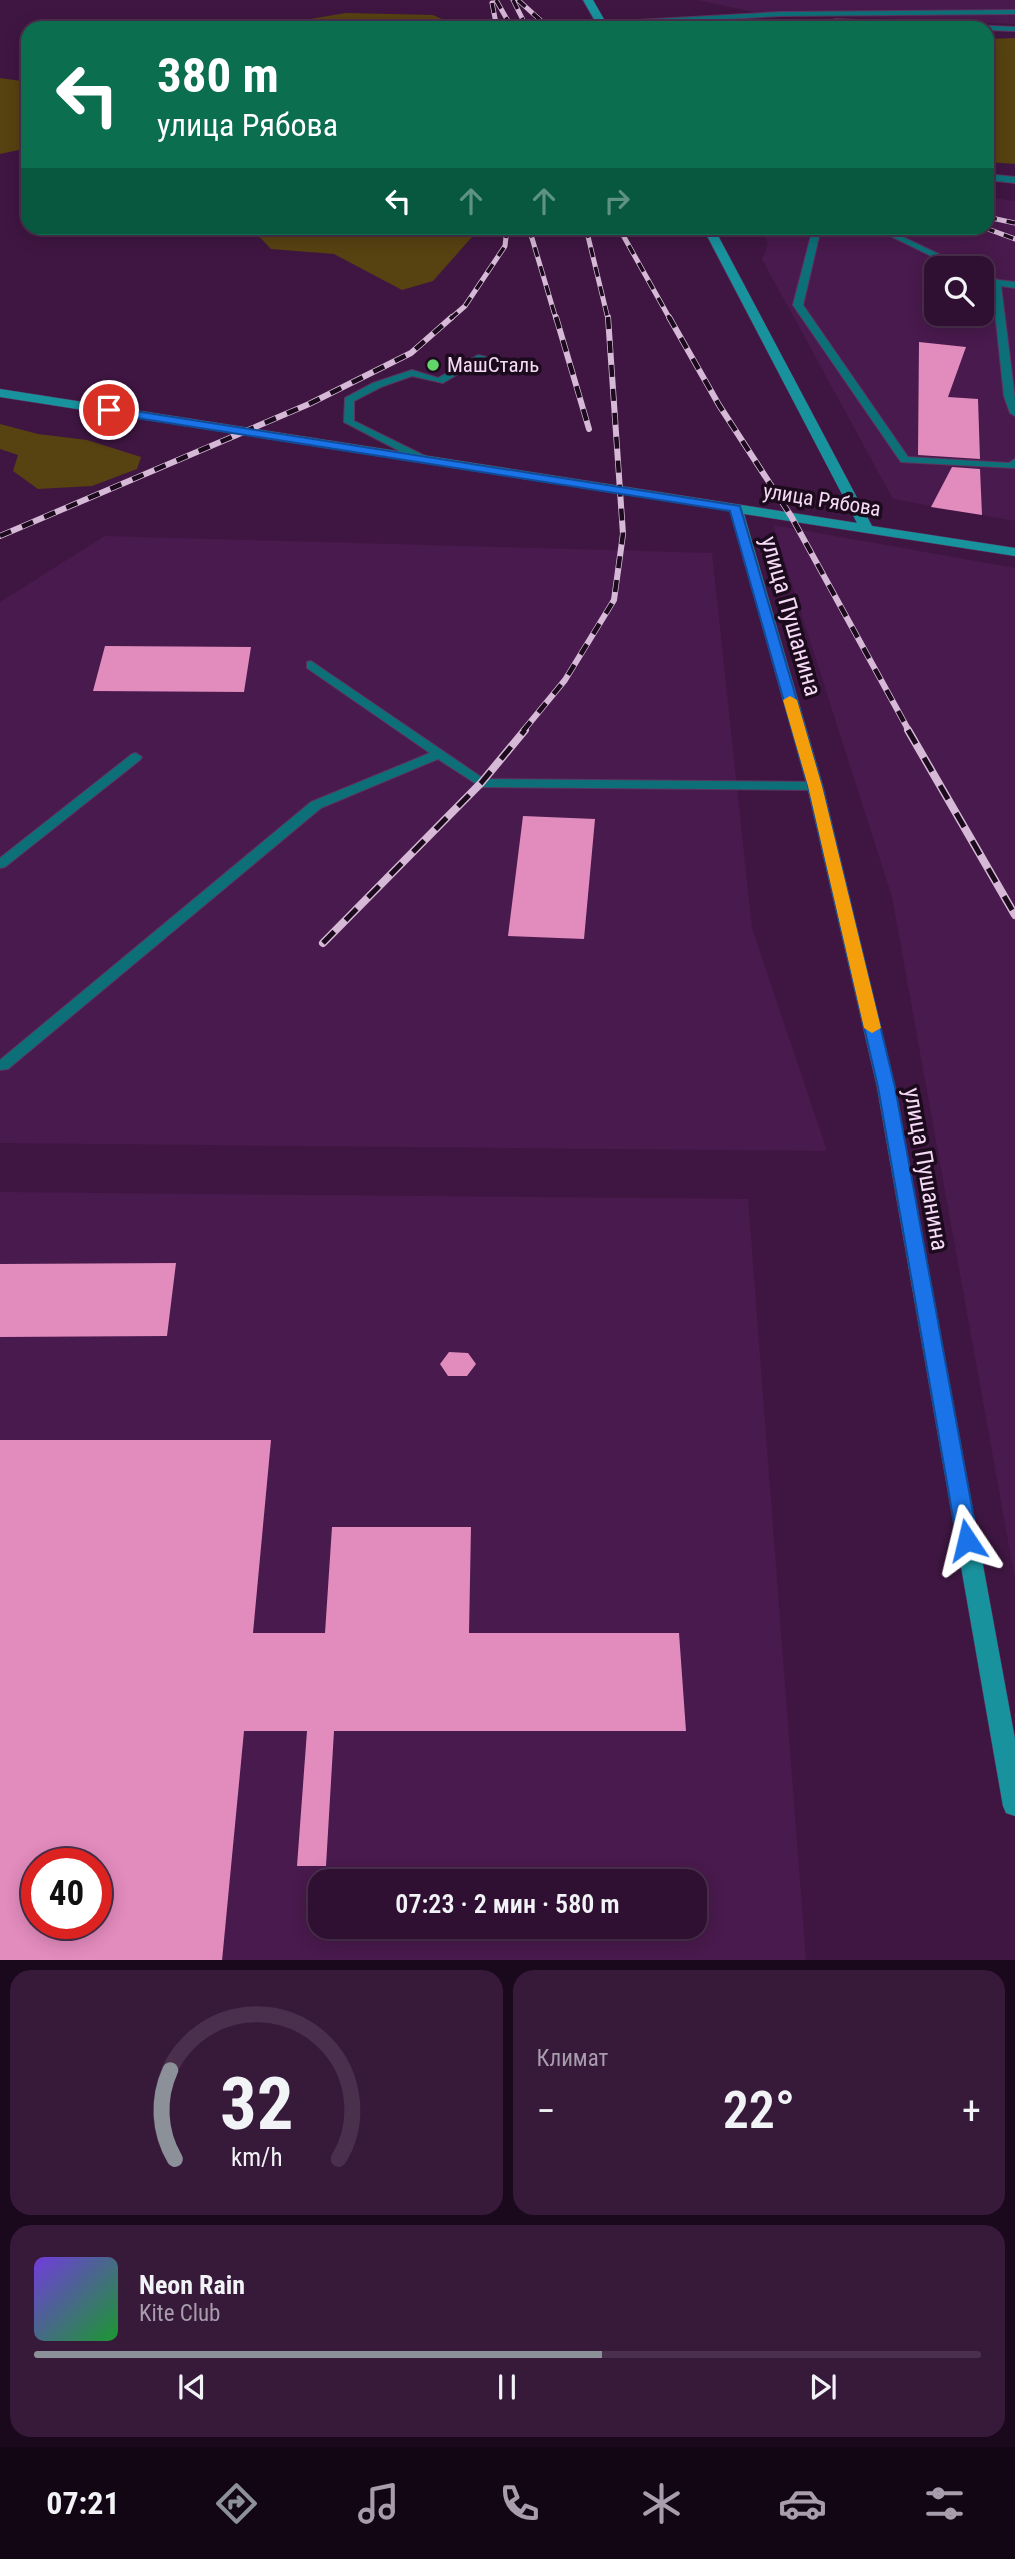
<!DOCTYPE html>
<html lang="ru">
<head>
<meta charset="utf-8">
<style>
	:root { --surface:#2f1032; --page:#37193a; --text:#f1f3f6; --muted:#a79dac; --line:#4a304d; --accent:#8c9099 }
	body { margin:0; font-family:"Roboto Condensed",sans-serif; background:var(--page); color:var(--text); height:100vh; display:flex; flex-direction:column; font-size:26px; white-space:nowrap }
	* { box-sizing:border-box; margin:0 }
	p { font-size:23px; color:var(--muted) }
	.icon { flex:none; width:38px; height:38px; fill:none; stroke:currentColor; stroke-width:2; stroke-linecap:round; stroke-linejoin:round }
	.map { position:relative; height:1960px; overflow:hidden }
	.details { display:flex; flex-direction:column; gap:10px; padding:10px; background:#1a091c; flex:1 }
	.details>* { flex:none }
	.banner { position:absolute; left:21px; top:21px; width:973px; height:214px; border-radius:21px; box-shadow:0 4px 18px #0003,0 0 0 2px var(--line); background:#0b6e4f; color:#fff; overflow:hidden }
	.controls { position:absolute; left:924px; top:256px; display:grid; gap:14px }
	.controls a { display:grid; place-items:center; width:70px; height:70px; border-radius:14px; background:var(--surface); box-shadow:0 4px 18px #0003,0 0 0 2px var(--line); font-size:35px }
	.speed { position:absolute; left:21px; top:1848px; display:flex; gap:14px; font-size:35px; font-weight:700; text-align:center }
	.speed>* { display:grid; place-content:center; width:91px; height:91px; border-radius:50%; background:var(--surface); box-shadow:0 4px 18px #0003,0 0 0 2px var(--line); line-height:1 }
	.speed .limit { border:10px solid #d22; background:#fff; color:#111 }
	.pin { position:absolute; display:grid; place-items:center; width:60px; height:60px; color:#fff; margin:-30px; border:4px solid #fff; border-radius:50%; box-shadow:0 2px 7px #0007 }
	.me { position:absolute; width:77px; margin:-38px; rotate:350deg; stroke-linejoin:round; filter:drop-shadow(0 0 5px #0008) }
	.turn { display:flex; align-items:center; gap:24px; height:147px; padding:0 21px; font-size:32px }
	.turn .icon { width:91px; height:91px; stroke-width:2.5 }
	.turn b { display:block; font-size:49px; line-height:60px }
	.lanes { display:flex; align-items:center; height:66px; padding:0 21px; background:#0003; justify-content:center; gap:35px; direction:ltr }
	.lanes .off { opacity:.35 }
	.big { font-size:52px; font-weight:600; line-height:1.1 }
	.details .card { flex:1; display:flex; flex-direction:column; justify-content:center; gap:10px; min-width:0; padding:0 24px; border-radius:21px; background:var(--page) }
	.details .dial { align-items:center; gap:0 }
	.dial svg { height:182px; overflow:visible; fill:none; stroke:var(--line); stroke-width:7; stroke-linecap:round; text-anchor:middle }
	.dial text { fill:var(--text); stroke:none }
	.song { display:flex; align-items:center; gap:21px }
	.cover { width:84px; height:84px; border-radius:10px; background:linear-gradient(135deg,hsl(260 70% 55%),hsl(130 70% 35%)) }
	.played { height:7px; border-radius:4px; background:linear-gradient(90deg,var(--accent) 60%,var(--line) 60%) }
	.keys { display:flex; justify-content:space-around; direction:ltr }
	.heat { display:flex; justify-content:space-between; align-items:center; font-size:38px; direction:ltr }
	.details .tiles { flex:1; display:grid; gap:10px; grid-template-columns:1fr 1fr }
	.card:last-child { grid-column:span 2 }
	.trip { position:absolute; left:308px; top:1869px; width:399px; height:70px; border-radius:21px; background:var(--surface); box-shadow:0 4px 18px #0003,0 0 0 2px var(--line); font-weight:600; line-height:70px; text-align:center }
	.dock { display:flex; height:112px; justify-content:space-around; align-items:center; background:#130614; color:var(--muted) }
	.dock .icon { width:49px; height:49px }
	.dock .selected { color:var(--accent) }
	.dock b { font-size:32px; color:var(--text) }
	.map>svg:first-child { display:block }
</style>
</head>
<body>
<div class="map">
<svg width="1015" height="1961" viewBox="0 0 1015 1961">
	<rect width="100%" height="100%" fill="#3f1642"/>
	<path fill="#491a4d" fill-rule="evenodd" d="M697 0H1015V24L753 12Z
		M987 197 1015 201V521L893 499 762 259 768 245 761 228H987ZM936 268H982V313H936Z
		M773 525 1015 568V1579L892 897Z
		M105 536 712 553 752 928 827 1151 0 1143V602Z
		M0 1192 748 1199 806 1960 0 1961ZM37 1864H96V1923H37ZM320 1881H695V1927H320Z"/>
	<path fill="#574211" d="M346 13 433 15 462 28H289L292 22Z
		M1015 38V164L987 162V39Z
		M0 78 28 82V148L0 154Z
		M251 228H480L433 281 402 290 334 254 271 249Z
		M0 424 38 434 87 440 141 457 137 469 92 486 38 489 13 471 18 455 0 449Z"/>
	<path fill="#e28bbd" fill-rule="evenodd" d="M919 342 966 347 948 397 978 399 980 459 918 455Z
		M952 467 980 469 982 515 931 507Z
		M105 646 251 647 244 692 93 691Z
		M523 816 595 819 584 939 508 936Z
		M176 1263 167 1336 0 1337V1264Z
		M449 1352 468 1353 476 1364 467 1376H448L440 1364Z
		M0 1440H271L253 1633H325L332 1527H471L469 1633H679L686 1731H334L326 1866H297L307 1731H244L222 1961H0ZM37 1864H96V1923H37Z"/>
	<g fill="none" stroke-linecap="round" stroke-linejoin="round">
		<g stroke="#5c355f" stroke-width="2">
			<path id="lane" d="M1015 10V14L781 16 601 26 597 24 601 22 781 12Z
				M835 19 1015 27V31L987 30V28L832 23 831 21Z
				M987 174 1015 177V183L987 180Z
				M813 228H821L803 305 908 457 1009 463 1015 459V468L901 462 793 305Z
				M874 228H884L968 268H956Z
				M982 273 998 280 1015 282V288L1001 286 1015 399V416L1010 413 1004 396 992 283 982 279Z
				M478 355 486 357 443 383 412 376 381 387 354 401V421L427 457V461H419L344 422 345 398 373 383 412 370 438 378Z
				M311 661 484 779 815 782 821 786 815 790 481 787 438 759 321 808 8 1069 0 1070V1060L311 802 430 753 307 668V662Z
				M136 753 142 757 140 760 5 867 0 868V858L132 754Z"/>
		</g>
		<g stroke="#5c355f" stroke-width="1">
			<path id="secondary" d="M583 0H593L609 28H599Z
				M703 228H714L872 526 1015 548V556L744 514 823 786 895 1087 1015 1739V1816L1006 1813 1003 1806 877 1087 807 786 730 511 0 397V389L857 523Z"/>
		</g>
		<use href="#lane" fill="#0d7079" fill-rule="evenodd"/>
		<use href="#secondary" fill="#18939e" fill-rule="evenodd"/>
		<g stroke="#d6b9d7" stroke-width="5">
			<path id="rail-far2" d="M496 0 512 28
				M513 0 527 28
				M518 0 549 28
				M492 3 497 28
				M987 217 1015 223
				M529 228 556 319
				M586 228 608 319
				M619 228 670 319
				M985 228 1015 239
				M450 319 465 306 505 246 507 228"/>
		</g>
		<g stroke="#d6b9d7" stroke-width="6">
			<path id="rail-far1" d="M556 317 589 429
				M669 317 719 405 791 516 909 731
				M0 536 309 404 411 353 452 317
				M523 731 565 680 614 600 623 534 608 317"/>
		</g>
		<g stroke="#d6b9d7" stroke-width="8">
			<path id="rail" d="M908 730 1015 915
				M323 943 481 783 525 730"/>
		</g>
		<use href="#rail-far2" stroke="#1c0a1d" stroke-width="3.5" stroke-dasharray="10" stroke-linecap="butt"/>
		<use href="#rail-far1" stroke="#1c0a1d" stroke-width="4.5" stroke-dasharray="12" stroke-linecap="butt"/>
		<use href="#rail" stroke="#1c0a1d" stroke-width="5" stroke-dasharray="16" stroke-linecap="butt"/>
	</g>
	<path fill="#1a73e8" stroke="#114b97" stroke-width="2" d="M109 407 740 506 822 786 895 1087 978 1540 975 1545 967 1548 960 1545 957 1540 878 1087 808 786 730 511 105 413 103 410Z"/>
	<path fill="#f59e0b" d="M790 696 797 700 822 786 881 1028 872 1033 864 1028 808 786 783 700Z"/>
	<circle fill="#61d46a" stroke="#1c0a1d" stroke-width="2.5" cx="433" cy="365" r="7"/>
	<g text-anchor="middle" stroke-width="7" stroke-linejoin="round" paint-order="stroke">
		<g font-size="21" fill="#f4daf5" stroke="#1c0a1d" text-anchor="start">
			<text x="447" y="372">МашСталь</text>
		</g>
		<g font-size="21" fill="#f4daf5" stroke="#1c0a1d">
			<text transform="translate(822 500) rotate(9)" y="7">улица Рябова</text>
		</g>
		<g font-size="24" fill="#f4daf5" stroke="#1c0a1d">
			<text transform="translate(791 616) rotate(74)" y="8">улица Пушанина</text>
			<text transform="translate(926 1169) rotate(80)" y="8">улица Пушанина</text>
		</g>
	</g>
</svg>
<div class="controls">
<a><svg class="icon" aria-label="search" viewBox="0 0 24 24"><circle cx="10" cy="10" r="6"/><path d="M15 15l6 6"/></svg></a>
</div>
<div class="speed"><div class="limit">40</div></div>
<div class="pin" style="left:109px;top:410px;background:#d93025"><svg class="icon" aria-label="arrive" viewBox="0 0 24 24"><path d="M6 21V4h12l-3 4 3 4H6"/></svg></div>
<svg class="me" style="left:967px;top:1540px" viewBox="-20 -20 40 40"><path d="M0-17L14 15 0 8-14 15z" fill="#1a73e8" stroke="#fff" stroke-width="4"/></svg>
<div class="trip">07:23 · 2 мин · 580 m</div>
<div class="banner">
<div class="turn"><svg class="icon" aria-label="left" viewBox="0 0 24 24"><path d="M17 20v-9H6M10 6l-5 5 5 5"/></svg><div><b>380 m</b>улица Рябова</div></div>
<div class="lanes"><svg class="icon" aria-label="left" viewBox="0 0 24 24"><path d="M17 20v-9H6M10 6l-5 5 5 5"/></svg><svg class="icon off" aria-label="ahead" viewBox="0 0 24 24"><path d="M12 20V5M6 11l6-6 6 6"/></svg><svg class="icon off" aria-label="ahead" viewBox="0 0 24 24"><path d="M12 20V5M6 11l6-6 6 6"/></svg><svg class="icon off" aria-label="right" viewBox="0 0 24 24"><path d="M7 20v-9h11M14 6l5 5-5 5"/></svg></div>
</div>
</div>
<section class="details">
<div class="tiles">
<div class="card dial"><svg viewBox="0 0 100 80">
<path d="M14 69A42 42 0 1 1 86 69"/>
<path d="M14 69A42 42 0 0 1 12 30" stroke="#8c9099"/>
<text x="50" y="56" font-size="32" font-weight="700">32</text>
<text x="50" y="72" font-size="11">km/h</text>
</svg></div>
<div class="card"><p>Климат</p>
<div class="heat"><a>−</a><b class="big">22°</b><a>+</a></div>
</div>
<div class="card">
<div class="song"><i class="cover"></i><div><b>Neon Rain</b><p>Kite Club</p></div></div>
<div class="played"></div>
<div class="keys"><svg class="icon" aria-label="previous" viewBox="0 0 24 24"><path d="M18 5L8 12l10 7zM5 5v14"/></svg><svg class="icon" aria-label="pause" viewBox="0 0 24 24"><path d="M8 5v14M16 5v14"/></svg><svg class="icon" aria-label="next" viewBox="0 0 24 24"><path d="M6 5l10 7-10 7zM19 5v14"/></svg></div>
</div>
</div>
</section>
<nav class="dock">
<b>07:21</b>
<svg class="icon selected" aria-label="directions" viewBox="0 0 24 24"><path d="M12 3l9 9-9 9-9-9zM9 14v-3h6M13 9l2 2-2 2"/></svg>
<svg class="icon" aria-label="music" viewBox="0 0 24 24"><path d="M9 18V5l10-2v13"/><circle cx="6" cy="18" r="3"/><circle cx="16" cy="16" r="3"/></svg>
<svg class="icon" aria-label="phone" viewBox="0 0 24 24"><path d="M5 4h4l2 5-3 2q2 4 5 5l2-3 5 2v4C11 20 4 13 5 4z"/></svg>
<svg class="icon" aria-label="climate" viewBox="0 0 24 24"><path d="M12 3v18M4 7l16 10M4 17L20 7"/></svg>
<svg class="icon" aria-label="car" viewBox="0 0 24 24"><path d="M5 17H2v-5l4-1 3-4h7l3 4 3 1v5h-3M9 17h6M6 11h13"/><circle cx="7" cy="17" r="2"/><circle cx="17" cy="17" r="2"/></svg>
<svg class="icon" aria-label="filters" viewBox="0 0 24 24"><path d="M4 7h16M4 17h16"/><circle cx="9" cy="7" r="2"/><circle cx="15" cy="17" r="2"/></svg>
</nav>
</body>
</html>
